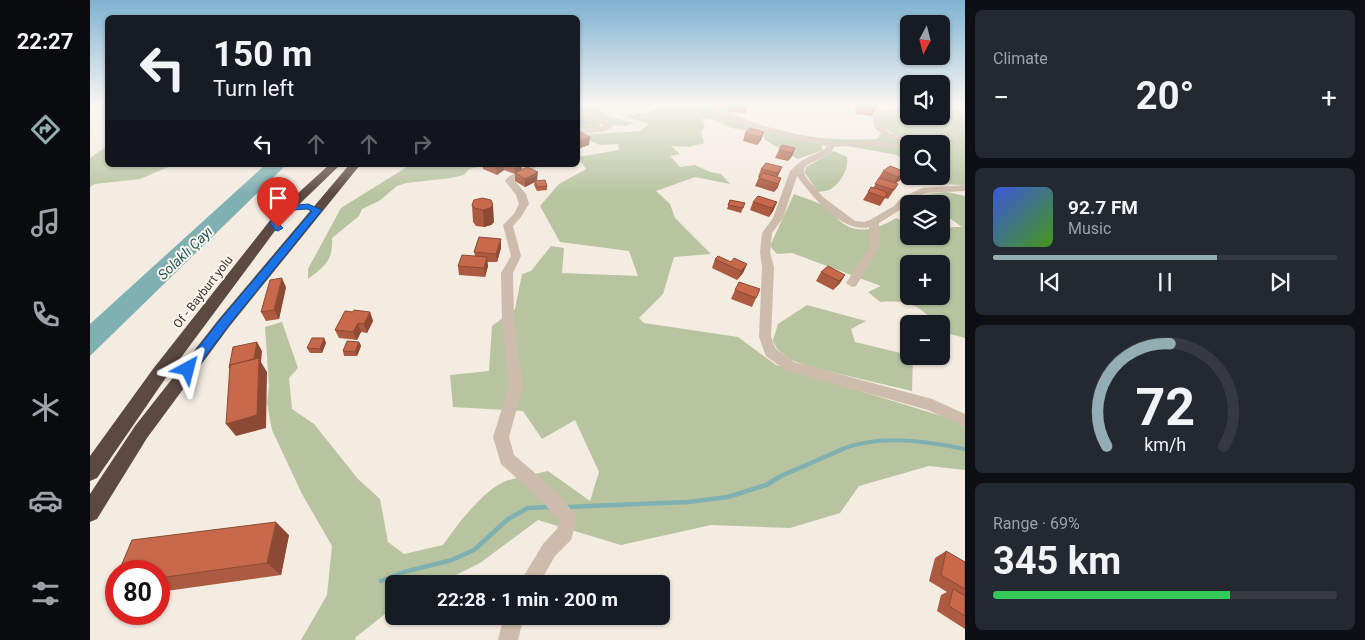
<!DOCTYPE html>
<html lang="en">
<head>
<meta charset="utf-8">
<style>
	:root { --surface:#171b24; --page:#242831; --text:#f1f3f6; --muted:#9ea1a6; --line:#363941; --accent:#92aeb2 }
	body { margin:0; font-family:Roboto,sans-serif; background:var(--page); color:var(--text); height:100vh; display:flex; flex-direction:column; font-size:19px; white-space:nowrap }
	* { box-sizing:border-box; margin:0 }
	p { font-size:16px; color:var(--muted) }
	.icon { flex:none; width:28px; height:28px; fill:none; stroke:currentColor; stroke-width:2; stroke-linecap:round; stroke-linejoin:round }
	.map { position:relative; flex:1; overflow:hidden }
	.side { display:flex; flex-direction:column; gap:10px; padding:10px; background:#0d0f14; width:400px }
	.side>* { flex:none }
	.top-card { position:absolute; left:15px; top:15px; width:475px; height:152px; border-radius:8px; box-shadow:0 1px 4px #0004; background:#171b24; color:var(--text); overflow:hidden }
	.needle { width:32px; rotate:187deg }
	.buttons { position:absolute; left:810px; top:15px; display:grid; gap:10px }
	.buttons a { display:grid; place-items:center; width:50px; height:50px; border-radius:8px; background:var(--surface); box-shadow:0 1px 4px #0004; font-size:25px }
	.speed { position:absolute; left:15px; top:560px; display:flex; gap:10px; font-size:25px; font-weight:700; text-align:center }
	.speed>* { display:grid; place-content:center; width:65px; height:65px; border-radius:50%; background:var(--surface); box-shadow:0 1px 4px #0004; line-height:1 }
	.speed .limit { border:8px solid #d22; background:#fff; color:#111 }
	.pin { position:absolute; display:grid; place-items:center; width:42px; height:42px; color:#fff; margin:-51px -21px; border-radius:50% 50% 50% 0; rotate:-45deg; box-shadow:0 0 5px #0007 }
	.pin .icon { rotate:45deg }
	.me { position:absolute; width:55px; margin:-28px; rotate:38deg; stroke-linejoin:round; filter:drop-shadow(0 0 4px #0008) }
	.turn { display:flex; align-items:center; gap:18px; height:105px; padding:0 25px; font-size:22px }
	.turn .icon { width:65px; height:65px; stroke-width:2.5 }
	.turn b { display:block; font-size:35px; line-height:42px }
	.lanes { display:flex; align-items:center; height:48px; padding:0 25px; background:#0003; justify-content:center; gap:25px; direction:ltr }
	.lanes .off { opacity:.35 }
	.big { font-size:38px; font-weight:700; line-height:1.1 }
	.side .card { flex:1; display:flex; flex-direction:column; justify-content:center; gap:8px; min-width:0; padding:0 18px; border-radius:8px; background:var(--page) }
	.side .dial { align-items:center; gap:0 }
	.dial svg { height:130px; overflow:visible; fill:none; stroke:var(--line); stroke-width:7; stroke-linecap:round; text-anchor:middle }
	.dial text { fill:var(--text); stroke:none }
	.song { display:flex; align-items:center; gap:15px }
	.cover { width:60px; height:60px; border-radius:8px; background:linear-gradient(135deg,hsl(230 70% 55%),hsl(100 70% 35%)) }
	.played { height:5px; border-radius:2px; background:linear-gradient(90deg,var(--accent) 65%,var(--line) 65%) }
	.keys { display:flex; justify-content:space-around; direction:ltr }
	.heat { display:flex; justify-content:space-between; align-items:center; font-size:28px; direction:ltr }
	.charge { height:8px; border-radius:4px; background:linear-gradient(90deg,#34c759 69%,var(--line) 0) }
	.trip { position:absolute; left:295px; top:575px; width:285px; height:50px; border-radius:8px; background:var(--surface); box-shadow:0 1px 4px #0004; font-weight:700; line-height:50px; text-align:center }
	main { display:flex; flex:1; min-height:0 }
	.dock { display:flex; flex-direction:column; width:90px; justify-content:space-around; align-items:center; background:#090b0e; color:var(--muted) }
	.dock .icon { width:35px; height:35px }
	.dock .current { color:var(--accent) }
	.dock b { font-size:22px; color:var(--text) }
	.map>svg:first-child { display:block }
</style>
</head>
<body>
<main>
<nav class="dock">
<b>22:27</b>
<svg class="icon current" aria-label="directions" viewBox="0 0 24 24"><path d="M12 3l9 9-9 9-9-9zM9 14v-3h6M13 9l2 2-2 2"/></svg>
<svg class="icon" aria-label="music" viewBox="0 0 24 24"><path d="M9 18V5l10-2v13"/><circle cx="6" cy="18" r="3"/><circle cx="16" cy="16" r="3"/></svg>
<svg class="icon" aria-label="phone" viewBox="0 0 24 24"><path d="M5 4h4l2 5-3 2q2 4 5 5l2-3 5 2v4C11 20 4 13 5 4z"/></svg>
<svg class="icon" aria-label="climate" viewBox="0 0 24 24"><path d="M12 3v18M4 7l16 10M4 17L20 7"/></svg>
<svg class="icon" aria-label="car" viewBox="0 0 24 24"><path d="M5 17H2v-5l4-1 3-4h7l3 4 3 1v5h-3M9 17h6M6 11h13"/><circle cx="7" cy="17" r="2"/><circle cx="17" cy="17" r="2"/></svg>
<svg class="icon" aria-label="filters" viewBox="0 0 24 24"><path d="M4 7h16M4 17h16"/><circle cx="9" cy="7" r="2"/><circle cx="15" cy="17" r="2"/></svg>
</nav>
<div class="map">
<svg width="875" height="640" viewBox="0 0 875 640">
	<rect width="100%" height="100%" fill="#f4ebe1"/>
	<path fill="#b8c4a0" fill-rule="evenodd" d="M488 104 503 106 520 117 544 123 535 126 510 123 509 127 499 130 488 128Z
		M576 104H632L633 109C680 134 735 142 787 139L790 134H804L790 126 788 118 796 112 819 111V116H851V110L875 116V185L838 184 829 176H851V144H819V166L807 155 730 141 733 150 708 159 675 140 673 131C662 131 649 131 639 127 629 122 624 117 612 119L615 126 611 132 614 143 599 147 581 146 590 154 580 156 590 167 605 165 620 172 631 174 640 184 605 177 566 191 580 204 585 218 621 254 584 257 573 294 549 318 554 323 648 337 686 365 858 418 875 427V470L839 466 769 486 750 513 700 528 621 525 531 545 448 520 390 563 348 584H304V607L266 637 265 640H211L237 595 242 546 212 494 182 430 177 403 179 386 175 327 192 322 208 368 199 378 202 409 224 424 268 479 290 499 298 542 314 554 353 545C366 526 394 489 416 481 429 477 444 474 458 471L500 501 509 472 485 420 452 439 433 411 363 407 360 375 399 371 402 326 425 309 432 274 441 271 461 246 474 248 472 273 548 276 539 251 470 242 450 206 469 184 496 169 488 157 529 150 528 144 510 145 488 135 550 131 559 124 534 116 556 113Z
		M17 146 18 165H83L50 179 5 184 0 187V158Z
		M744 151 757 157C759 169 751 182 741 189 738 191 732 191 728 192L715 173 716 167Z
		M320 165H395L379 169 374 175 361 178 316 183 307 186 289 201 272 209 269 216 242 238C243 261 235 266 218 279V269L251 208Z
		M857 192 875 196V338L853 332 851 324H846C829 304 816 300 790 302L778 292 791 286 702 253 687 254 680 246 704 194C716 199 731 202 740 211 744 214 747 219 751 222 768 236 790 228 806 218L819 223V236H851V233L862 227H872L851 212V204H825V198L837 194ZM819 264H851V296H819Z
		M717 305 776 321 761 329 765 342 823 356 822 391 720 367 701 360 687 349 683 340 688 324Z"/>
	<path fill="#7fb0b2" d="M175 165H196L0 356V324Z"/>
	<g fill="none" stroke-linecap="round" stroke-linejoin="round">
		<path stroke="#7fb0b2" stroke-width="2" d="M488 120 497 123"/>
		<path stroke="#7fb0b2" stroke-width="4" d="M750 450C789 434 835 441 875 449"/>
		<path stroke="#7fb0b2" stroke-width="4.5" d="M476 507 598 502 638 497 676 485 691 476 753 449
			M291 581 314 572 362 560 384 550 418 519 438 508 462 507"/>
		<path fill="#cdbbac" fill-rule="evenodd" d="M616 104H623L625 108 646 119 741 143 773 141 817 144C801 140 776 132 785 111L819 108V112L791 115C786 131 808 137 820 140L821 142 817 144 819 149 773 145 744 147 741 153 717 165 714 168 715 176 733 197 765 221 774 222 780 220 804 206 811 198 832 188 875 185V191L837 193 817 202 810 210 789 223 790 247 766 286 762 287 756 283 780 247 779 227C752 234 721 195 707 176L693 218 682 233 680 252 684 267 681 337 686 349 704 362 842 399 875 414V427L838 410 695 370 676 356 669 337 672 267 670 252 672 233 683 218 700 171 711 161 735 149 736 146C709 140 629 127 616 104Z
			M851 107 875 112V116L851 111Z
			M488 111 505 113 524 126 516 131 488 135V131L514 126 500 117 488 115Z
			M440 165H450L425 181 436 194 439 204 431 217 423 226 431 256 423 273 424 320 433 386 419 437 424 455 466 491 484 513 487 519 481 540 465 556 449 584H429L453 544 467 529 469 521 454 503 411 464 403 437 419 386 412 320 411 273 421 256 413 225 424 214 429 204 426 195 415 181 418 177Z
			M414 616H434L428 640H408Z"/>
		<path fill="#5c4a42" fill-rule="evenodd" d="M239 165H250L193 220 75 379 7 478 0 481V456L63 369 185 214Z
			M259 165H270L139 327 57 438 7 519 0 522V494L45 426 129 319Z"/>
	</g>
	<path fill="#ac5a40" d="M637 104H657L658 106 656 113 639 112 636 107Z
		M768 104H791L789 105 785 106 786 108 782 116 766 114 765 109Z
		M674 132 671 140 667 145 653 141 655 133Z
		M705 148 702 156 698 161 685 158 689 150Z
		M393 165H432V169L447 181 457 186V190L447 191 444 185 445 182 435 187 425 181V174L414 170 407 175 393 169Z
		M692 167 687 177 688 187 684 192 665 186 669 177H668L671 169Z
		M793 171 816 172 810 180 806 183 808 184 798 199 795 198 790 206 773 200 778 192 783 188 789 179H788Z
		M384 200 404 222 401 225 394 227 386 226 383 222 382 205Z
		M640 200 655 203 651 213 637 209Z
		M663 202H687L683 211 679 217 660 210Z
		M411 248 407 262H397L398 266 395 277 369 275 368 266 385 256 384 252Z
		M625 259 641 262 657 264 653 273 647 280 622 268Z
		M731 272 755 275 750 283 743 290 726 281Z
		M196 287 189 319 176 321 171 312Z
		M670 289 662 307 641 299 645 290Z
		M263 312H280L283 321 277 333 271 332 267 340 249 338 245 330Z
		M234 338 236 343 232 353H220L217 348Z
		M269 342 271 346 267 356H254L253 351Z
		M199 535 191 575 69 592V571Z
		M856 551 875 562V629L847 611 851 595 857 592 839 581 845 558Z"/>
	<path fill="#8c4a34" d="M674 132 671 140 667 145 669 137Z
		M500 137 499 145 488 149 489 141Z
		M705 148 702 156 698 161 702 153Z
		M406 165H414V170L407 175Z
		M424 165H432V169L425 173Z
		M692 167 688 176 684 182 687 173Z
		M448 172 447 181 435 187V179Z
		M816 172 810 180 803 185 808 177Z
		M691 178 688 187 684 192Z
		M687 202 683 211 679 217 682 208Z
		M403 205 404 222 401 225 394 227 393 210Z
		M411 239V248L407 262 406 254Z
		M397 257 398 266 395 277 394 268Z
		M657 264 653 273 647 280 651 271Z
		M755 275 750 283 743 290 749 281Z
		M192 278 196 287 189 319 184 310Z
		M280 312 283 321 277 333 274 324Z
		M268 323 271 332 267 340 263 332Z
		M234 338 236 343 232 353 230 349Z
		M167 342 172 351 171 362 177 372 176 428 146 436 136 424 145 377 139 368Z
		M269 342 271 346 267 356 265 352Z
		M186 522 199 535 191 575 177 563Z"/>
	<path fill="#c8694b" stroke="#8c4a34" d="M657 104 658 106 641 104Z
		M769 104H785L786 108 770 106Z
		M660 128 674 132 669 137 655 133Z
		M490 132 500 137 489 141 488 140V133Z
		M692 145 705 148 702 153 689 150Z
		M676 163 692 167 687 173 671 169Z
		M800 166 816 172 808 177 793 171Z
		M437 167 448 172 435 179 425 173Z
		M673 173 691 178 688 184 669 178Z
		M789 178 808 184 804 190 785 184Z
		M455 180 457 186 447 187 445 181Z
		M781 187 794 191 797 194 795 198 778 192Z
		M668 196 687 202 682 208 663 202Z
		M392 198 401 200 403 205 400 208 393 210 384 208 382 205 384 200Z
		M640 200 655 203 653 208 638 205Z
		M389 237 411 239 406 254 384 252Z
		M372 255 397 257 394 268 368 266Z
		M628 256 641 262 644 258 657 264 651 271 625 259Z
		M738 266 755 275 749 281 731 272Z
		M192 278 184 310 171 312 180 280Z
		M649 282 670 289 666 298 645 290Z
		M264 310 280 312 274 324 268 323 263 332 245 330 255 311 263 312Z
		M222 338H234L230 349 217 348Z
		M257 341 269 342 265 352 253 351Z
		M167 342 164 359 140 365V368H139L143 347Z
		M169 358 167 415 136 424 140 365Z
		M186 522 177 563 69 578V571H29L42 540Z
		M856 551 875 562V589L851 575Z
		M863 589 875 596V616L859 606Z"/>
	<linearGradient id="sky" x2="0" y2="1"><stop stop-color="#7eb2d2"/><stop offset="0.54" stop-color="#faf6f2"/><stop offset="1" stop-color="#faf6f2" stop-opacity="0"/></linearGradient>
	<rect width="875" height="194" fill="url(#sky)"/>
	<path fill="#1a73e8" stroke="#114b97" d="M218 204 232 210 138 326 103 373H94L92 369 94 366 130 320 222 211 217 209 202 210 189 224 193 228 188 231 185 230 180 223 181 221 196 206Z"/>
	<g text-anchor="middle" stroke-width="4" stroke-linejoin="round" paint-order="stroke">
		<g font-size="12" fill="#3b302b" stroke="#fbf5ee">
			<text transform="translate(113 292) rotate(-52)" y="4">Of - Bayburt yolu</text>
		</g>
		<g font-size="14" font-style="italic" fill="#1f5a5e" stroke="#fbf5ee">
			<text transform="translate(95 253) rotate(-44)" y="5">Solaklı Çayı</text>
		</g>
	</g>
</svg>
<div class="buttons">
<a><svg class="needle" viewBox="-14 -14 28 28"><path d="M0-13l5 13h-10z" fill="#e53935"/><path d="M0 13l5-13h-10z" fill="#9ea1a6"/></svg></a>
<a><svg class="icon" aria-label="sound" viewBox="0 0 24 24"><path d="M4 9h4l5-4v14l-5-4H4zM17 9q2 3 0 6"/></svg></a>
<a><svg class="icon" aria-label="search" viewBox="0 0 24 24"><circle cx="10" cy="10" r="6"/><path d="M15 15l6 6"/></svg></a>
<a><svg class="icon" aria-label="layers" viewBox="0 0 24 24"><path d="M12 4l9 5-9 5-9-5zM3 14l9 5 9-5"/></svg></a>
<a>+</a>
<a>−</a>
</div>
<div class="speed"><div class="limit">80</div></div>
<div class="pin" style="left:188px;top:228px;background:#d93025"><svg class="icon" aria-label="arrive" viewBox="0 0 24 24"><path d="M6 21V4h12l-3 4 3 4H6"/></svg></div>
<svg class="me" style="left:98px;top:369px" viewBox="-20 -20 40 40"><path d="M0-17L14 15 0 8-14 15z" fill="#1a73e8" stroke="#fff" stroke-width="4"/></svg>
<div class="trip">22:28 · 1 min · 200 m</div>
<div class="top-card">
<div class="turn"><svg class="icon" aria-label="left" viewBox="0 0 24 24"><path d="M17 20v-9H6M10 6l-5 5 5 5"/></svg><div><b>150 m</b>Turn left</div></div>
<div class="lanes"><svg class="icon" aria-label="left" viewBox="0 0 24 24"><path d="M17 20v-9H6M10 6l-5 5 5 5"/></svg><svg class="icon off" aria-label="ahead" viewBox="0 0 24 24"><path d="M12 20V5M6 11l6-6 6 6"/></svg><svg class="icon off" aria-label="ahead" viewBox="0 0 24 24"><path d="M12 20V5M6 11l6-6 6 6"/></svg><svg class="icon off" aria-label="right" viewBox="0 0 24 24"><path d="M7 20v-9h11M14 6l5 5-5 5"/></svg></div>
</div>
</div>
<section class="side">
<div class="card"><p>Climate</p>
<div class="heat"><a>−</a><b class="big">20°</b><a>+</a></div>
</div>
<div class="card">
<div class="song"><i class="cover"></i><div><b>92.7 FM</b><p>Music</p></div></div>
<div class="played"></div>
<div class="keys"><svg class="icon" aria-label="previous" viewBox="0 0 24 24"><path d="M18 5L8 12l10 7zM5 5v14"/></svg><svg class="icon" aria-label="pause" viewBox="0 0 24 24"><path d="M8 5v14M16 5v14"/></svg><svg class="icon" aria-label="next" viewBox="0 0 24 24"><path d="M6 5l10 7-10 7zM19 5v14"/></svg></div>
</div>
<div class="card dial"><svg viewBox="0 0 100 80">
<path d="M14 69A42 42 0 1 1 86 69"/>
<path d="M14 69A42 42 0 0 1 53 6" stroke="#92aeb2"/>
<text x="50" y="56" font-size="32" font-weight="700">72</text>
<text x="50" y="72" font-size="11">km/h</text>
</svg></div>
<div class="card"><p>Range · 69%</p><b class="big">345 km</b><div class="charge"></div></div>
</section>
</main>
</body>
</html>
